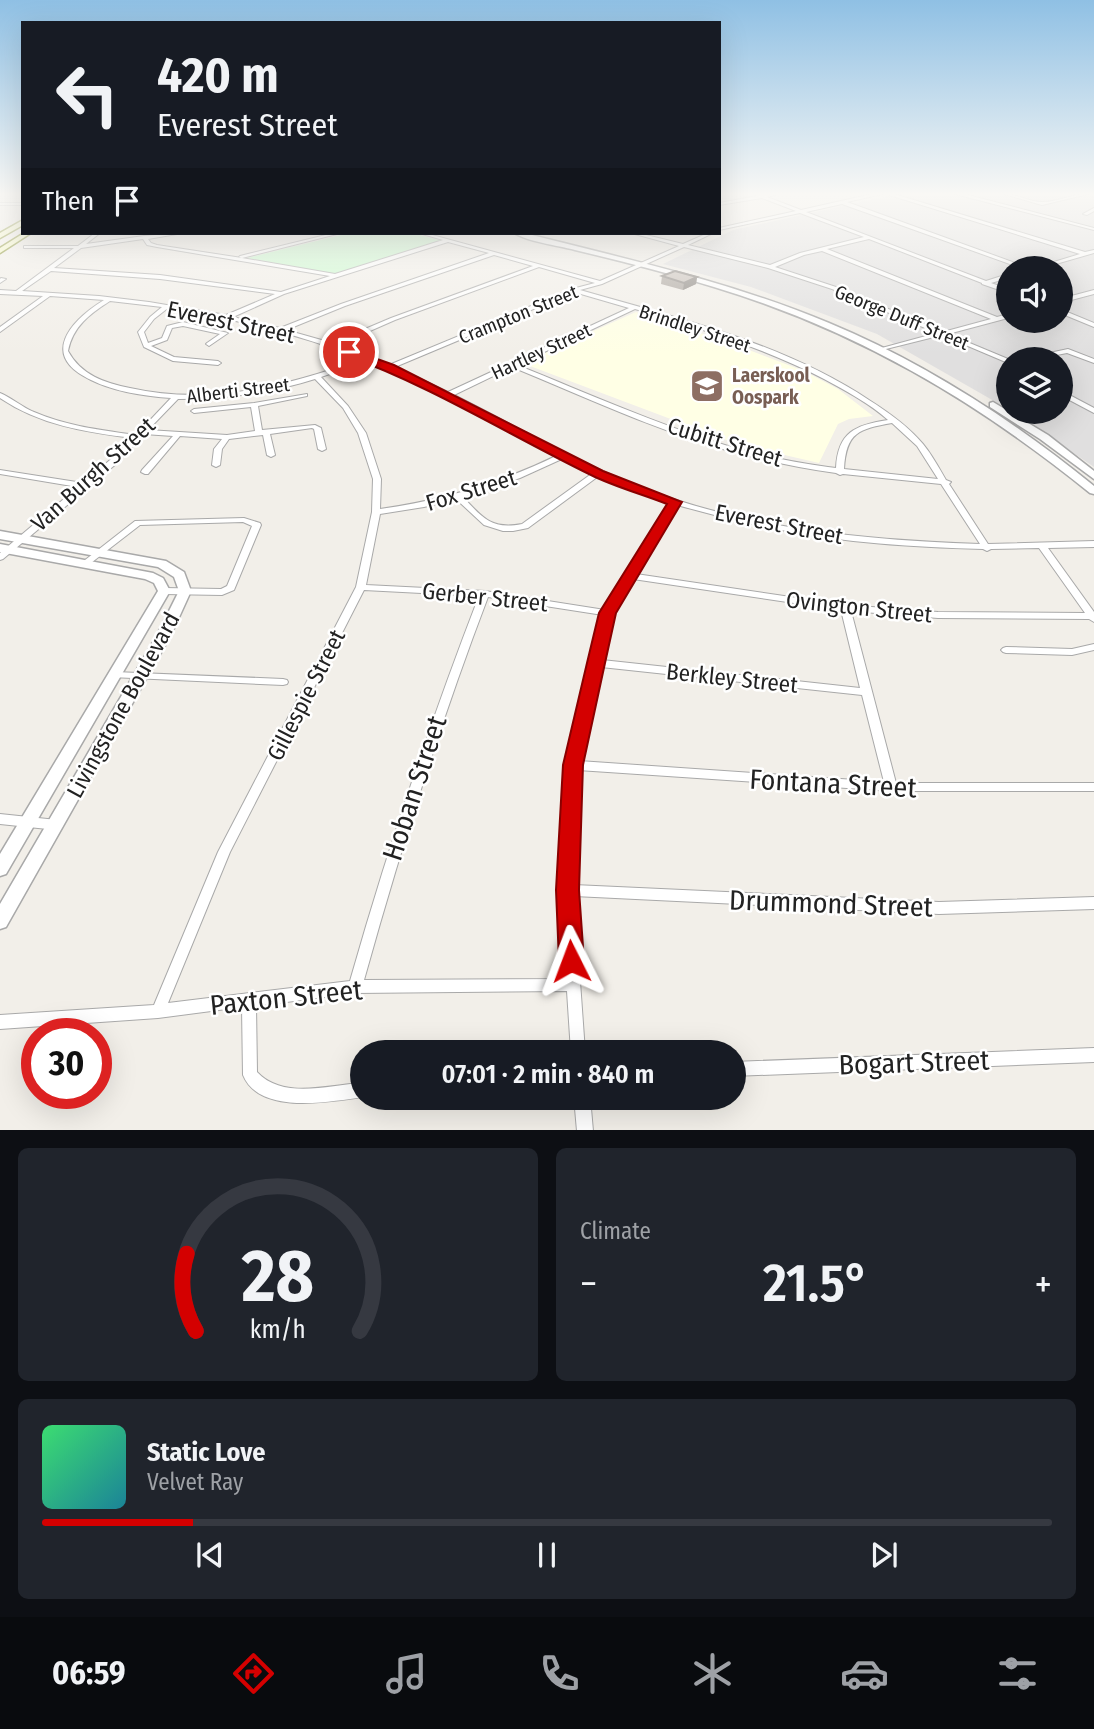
<!DOCTYPE html>
<html lang="en">
<head>
<meta charset="utf-8">
<style>
	:root { --surface:#171b24; --page:#20242c; --text:#f1f3f6; --muted:#9ea1a6; --line:#363941; --accent:#d40000 }
	body { margin:0; font-family:"Fira Sans Condensed",sans-serif; background:var(--page); color:var(--text); height:100vh; display:flex; flex-direction:column; font-size:26px; white-space:nowrap }
	* { box-sizing:border-box; margin:0 }
	p { font-size:23px; color:var(--muted) }
	.icon { flex:none; width:38px; height:38px; fill:none; stroke:currentColor; stroke-width:2; stroke-linecap:round; stroke-linejoin:round }
	.map { position:relative; height:1130px; overflow:hidden }
	.side { display:flex; flex-direction:column; gap:18px; padding:18px; background:#0d0f14; flex:1 }
	.side>* { flex:none }
	.hud { position:absolute; left:21px; top:21px; width:700px; height:214px; border-radius:0px; box-shadow:0 7px 28px #0002; background:#171b24; color:var(--text); overflow:hidden }
	.controls { position:absolute; left:996px; top:256px; display:grid; gap:14px }
	.controls a { display:grid; place-items:center; width:77px; height:77px; border-radius:50%; background:var(--surface); box-shadow:0 7px 28px #0002; font-size:35px }
	.speed { position:absolute; left:21px; top:1018px; display:flex; gap:14px; font-size:35px; font-weight:700; text-align:center }
	.speed>* { display:grid; place-content:center; width:91px; height:91px; border-radius:50%; background:var(--surface); box-shadow:0 7px 28px #0002; line-height:1 }
	.speed .limit { border:10px solid #d22; background:#fff; color:#111 }
	.pin { position:absolute; display:grid; place-items:center; width:60px; height:60px; color:#fff; margin:-30px; border:4px solid #fff; border-radius:50%; box-shadow:0 2px 7px #0007 }
	.me { position:absolute; width:77px; margin:-38px; rotate:357deg; stroke-linejoin:round; filter:drop-shadow(0 0 5px #0008) }
	.turn { display:flex; align-items:center; gap:24px; height:147px; padding:0 21px; font-size:32px }
	.turn .icon { width:91px; height:91px; stroke-width:2.5 }
	.turn b { display:block; font-size:49px; line-height:60px }
	.then { display:flex; align-items:center; height:66px; padding:0 21px; background:#0003; gap:14px; font-size:26px }
	.big { font-size:52px; font-weight:600; line-height:1.1 }
	.side .tile { flex:1; display:flex; flex-direction:column; justify-content:center; gap:10px; min-width:0; padding:0 24px; border-radius:10px; background:var(--page) }
	.side .dial { align-items:center; gap:0 }
	.dial svg { height:182px; overflow:visible; fill:none; stroke:var(--line); stroke-width:7; stroke-linecap:round; text-anchor:middle }
	.dial text { fill:var(--text); stroke:none }
	.song { display:flex; align-items:center; gap:21px }
	.cover { width:84px; height:84px; border-radius:10px; background:linear-gradient(135deg,hsl(140 70% 55%),hsl(190 70% 35%)) }
	.played { height:7px; border-radius:4px; background:linear-gradient(90deg,var(--accent) 15%,var(--line) 15%) }
	.keys { display:flex; justify-content:space-around; direction:ltr }
	.heat { display:flex; justify-content:space-between; align-items:center; font-size:38px; direction:ltr }
	.side .tiles { flex:1; display:grid; gap:18px; grid-template-columns:1fr 1fr }
	.tile:last-child { grid-column:span 2 }
	.trip { position:absolute; left:350px; top:1040px; width:396px; height:70px; border-radius:35px; background:var(--surface); box-shadow:0 7px 28px #0002; font-weight:600; line-height:70px; text-align:center }
	.tabs { display:flex; height:112px; justify-content:space-around; align-items:center; background:#090b0e; color:var(--muted) }
	.tabs .icon { width:49px; height:49px }
	.tabs .current { color:var(--accent) }
	.tabs b { font-size:32px; color:var(--text) }
	.map>svg:first-child { display:block }
</style>
</head>
<body>
<div class="map">
<svg width="1094" height="1131" viewBox="0 0 1094 1131">
	<rect width="100%" height="100%" fill="#f2efe9"/>
	<path fill="#e0dfdf" fill-rule="evenodd" d="M897 194H1094V467L1012 411H1060V359H1008V409L877 334 751 287 663 264 733 230ZM1008 268H1060V320H1008Z"/>
	<path fill="#ffffe5" d="M636 312 728 342 804 371 838 389 873 416 849 419 838 424 819 463 737 444 522 363Z"/>
	<path fill="#c8facc" d="M349 233H413L442 241 334 274 247 258Z"/>
	<g fill="none" stroke-linecap="round" stroke-linejoin="round">
		<g stroke="#a9a9a9" stroke-width="2">
			<path id="minor" d="M754 194H778L767 197 801 210 872 194H882L847 202 1029 268H1021L842 204 806 212 986 281 1008 274V278L991 283 1008 289V293L982 284V283L869 239 827 249 997 317 1008 314V318L948 334 1008 359V363L942 335 878 351V349L937 333 832 289 768 268 684 247 602 284 580 290C678 318 783 343 869 400 888 412 908 426 923 444 932 455 939 468 946 480L951 482 949 484 988 544 1094 541V547L1048 548 1094 612V622L1089 619 938 618 851 611 896 783H1094V791H891L578 770 574 885 939 902 1094 897V909L939 914 574 896 585 1052H571L567 991 355 993 256 1006 257 1072C283 1100 329 1085 362 1083L363 1097C329 1102 259 1115 243 1075L242 1007 158 1018 0 1029V1015L154 1005 218 852 356 587 372 512 373 479 358 433 343 408 315 379C271 393 225 399 178 399L148 430 227 435 255 431 251 407 194 413 191 411 194 409 254 403 307 394V396L258 406 262 430 315 425 321 428 326 449 322 451 318 449 314 429 312 428 270 434 275 455 271 457 267 455 263 435 229 439 222 449 220 465 216 467 212 465 214 449 222 439 180 436 148 474H145L141 472 142 470 173 436 144 434 116 464 3 559 0 560V553L78 487 0 474V470L83 483 110 460 132 438C85 432 40 425 0 398V393C12 398 22 407 34 412 66 426 101 430 136 435L171 398C144 396 115 392 91 380 39 356 70 321 104 300L50 296 0 332V327L43 296 0 294V290L16 291 74 248H24V246H78L95 233H100L86 244 144 236 179 233 177 234 148 239 151 243 157 245 242 258 239 257 240 256 334 233H341L242 258 335 274 443 240 419 233H425L600 281 679 246 631 233H638L683 244 708 233H713L688 245 770 265 800 253 864 237 800 213 719 230V228L796 211 762 198 719 205V203L757 196ZM143 239 147 245 157 247 330 276 281 292 160 275 54 268 81 248ZM448 242 489 253 341 304 280 328 233 317 284 294ZM822 251 991 319 943 332 836 287 775 267 804 255ZM494 255 533 266 391 318 332 343 286 330 345 306ZM539 267 595 283 572 289 389 365 338 345 395 320ZM51 271 160 279 275 294 226 315 149 302 99 296 22 291ZM574 292 629 308 448 392 395 367ZM110 301 162 307 150 317 138 332 144 347 173 361 218 365 221 363 218 361 174 357 151 346 167 340 172 328 183 326 220 334 207 343 206 344 209 346 228 333 183 322 167 326 162 338 148 343 144 332 154 319 168 308C234 319 300 334 362 359 288 386 209 406 130 388 105 383 81 375 68 351 73 326 90 314 110 301ZM635 309C699 328 764 348 824 379 846 391 869 403 888 420 855 425 838 432 836 468L828 467C794 462 761 456 728 446 656 424 587 393 517 365ZM368 361 425 386 558 455C501 483 443 500 380 509L381 479 366 433 348 406 321 377ZM512 367C583 396 653 429 726 450 762 460 799 468 836 473L840 475 843 474 941 484 980 544C865 540 747 529 640 487 575 461 516 426 454 395ZM892 423 917 446 938 479 844 469C846 432 859 429 892 423ZM564 458 594 472 522 524C491 530 483 518 463 497L520 478ZM600 475 635 490 670 503 627 573 624 576 625 578 605 610 485 591 366 585 380 514 424 507 456 499 484 525 503 531H513L528 528ZM677 505C710 514 742 523 776 529 844 543 914 547 983 549L987 551 991 549 1039 548 1085 613 938 612 845 605 636 574ZM633 579 841 610 860 688 602 660 613 613ZM364 590 479 596C430 723 387 851 350 981L168 1003 230 852ZM488 597 603 615 567 765 561 890 566 979 364 980C400 851 440 723 488 597ZM601 667 862 695 884 782 579 761Z
				M886 194H894L1085 252 1094 250V253L1042 268H1034L1080 254Z
				M955 194H964L1094 228V230Z
				M1004 194C1018 194 1031 203 1043 202 1057 202 1072 194 1088 194L1042 205Z
				M0 203H23V205H0Z
				M1094 208V211L1087 215 1083 214Z
				M223 233H255L253 234H225Z
				M1 278 6 279 0 283V279Z
				M1094 290V294L1060 303V299Z
				M1060 309 1094 323V327L1060 313Z
				M1068 349 1094 359V363L1067 353 1036 359H1021Z
				M1060 390 1094 408V413L1060 395Z
				M244 518 260 523 261 525 234 590 222 595 164 594 159 591 164 588 221 589 227 586 252 526 243 522 140 525 87 566 84 567 80 564 135 521Z
				M1094 644V650L1072 655 1006 653 1003 652 1001 650 1003 648 1006 647 1072 649Z
				M115 672 283 679 287 680 288 682 287 684 283 685 111 677 110 675 111 673Z
				M0 814 57 820 61 822 63 825 61 828 57 830 0 824Z
				M1094 1048V1062L733 1076V1062Z
				M574 1097H590L593 1131H577Z"/>
		</g>
		<g stroke="#a9a9a9" stroke-width="3">
			<path id="tertiary" d="M514 233H524C626 259 731 282 829 323 925 363 1013 420 1094 486V494L1090 493C975 400 856 330 714 287 668 273 621 261 575 250 556 245 529 242 514 233Z
				M993 402 1048 435 1094 471V479L1040 439 990 407V403Z
				M0 531 166 561 184 572 191 591 171 635 6 927 0 929V904L157 635 179 591 174 577 158 567 0 539Z
				M0 544 153 573 163 578 170 591 6 874 0 876V854L158 591 154 583 145 579 0 552Z"/>
		</g>
		<g stroke="#707d05" stroke-width="3">
			<path id="secondary" d="M23 220V225L0 238V233Z
				M24 233H31L0 253V248Z"/>
		</g>
		<use href="#minor" fill="#fff" fill-rule="evenodd"/>
		<use href="#tertiary" fill="#fff" fill-rule="evenodd"/>
		<use href="#secondary" fill="#f7fabf" fill-rule="evenodd"/>
	</g>
	<path fill="#aba49e" d="M662 276 697 277 696 284 683 290 661 284Z"/>
	<path fill="#8b8681" d="M697 277 696 284 683 290 684 283Z"/>
	<path fill="#c7bfb8" stroke="#8b8681" stroke-width="2" d="M675 271 697 277 684 283 662 276Z"/>
	<linearGradient id="sky" x2="0" y2="1"><stop stop-color="#8fc0e4"/><stop offset="0.55" stop-color="#f9f8f5"/><stop offset="1" stop-color="#f9f8f5" stop-opacity="0"/></linearGradient>
	<rect width="1094" height="353" fill="url(#sky)"/>
	<path fill="#d40000" stroke="#8a0000" stroke-width="2" d="M349 349 394 365 603 471 682 502 616 613 605 663 583 765 579 890 584 961 580 969 571 973 562 969 559 961 556 890 563 765 587 663 599 613 667 504C642 494 615 487 591 475 509 435 431 386 345 355L344 352Z"/>
	<defs>
		<g id="school-square" transform="scale(1.75)"><rect x="-9" y="-9" width="18" height="18" rx="4" fill="#8d6e63" stroke="#fff"/><path d="M0-5L7-2L0 1L-7-2ZM-4 1L0 2.5L4 1V4Q0 6-4 4Z" fill="#fff"/></g>
	</defs>
	<g fill-rule="evenodd">
		<use href="#school-square" x="707" y="386"/>
	</g>
	<g text-anchor="middle" stroke-width="5" stroke-linejoin="round" paint-order="stroke">
		<g font-size="19" fill="#222" stroke="#fff">
			<text transform="translate(518 314) rotate(-22)" y="7">Crampton Street</text>
			<text transform="translate(902 317) rotate(22)" y="7">George Duff Street</text>
			<text transform="translate(695 328) rotate(18)" y="7">Brindley Street</text>
			<text transform="translate(541 351) rotate(-25)" y="7">Hartley Street</text>
			<text transform="translate(238 390) rotate(-7)" y="7">Alberti Street</text>
		</g>
		<g font-size="19" font-weight="bold" fill="#785e54" stroke="#fff" text-anchor="start">
			<text x="732" y="382">Laerskool<tspan x="732" dy="22">Oospark</tspan></text>
		</g>
		<g font-size="23" fill="#222" stroke="#fff">
			<text transform="translate(231 322) rotate(12)" y="8">Everest Street</text>
			<text transform="translate(725 442) rotate(17)" y="8">Cubitt Street</text>
			<text transform="translate(93 474) rotate(-42)" y="8">Van Burgh Street</text>
			<text transform="translate(471 490) rotate(-17)" y="8">Fox Street</text>
			<text transform="translate(779 524) rotate(11)" y="8">Everest Street</text>
			<text transform="translate(485 597) rotate(6)" y="8">Gerber Street</text>
			<text transform="translate(859 607) rotate(6)" y="8">Ovington Street</text>
			<text transform="translate(732 678) rotate(6)" y="8">Berkley Street</text>
			<text transform="translate(306 695) rotate(-63)" y="8">Gillespie Street</text>
			<text transform="translate(123 705) rotate(-61)" y="8">Livingstone Boulevard</text>
		</g>
		<g font-size="28" fill="#222" stroke="#fff">
			<text transform="translate(833 783) rotate(3)" y="10">Fontana Street</text>
			<text transform="translate(414 788) rotate(-72)" y="10">Hoban Street</text>
			<text transform="translate(831 903) rotate(2)" y="10">Drummond Street</text>
			<text transform="translate(286 997) rotate(-6)" y="10">Paxton Street</text>
			<text transform="translate(914 1062) rotate(-2)" y="10">Bogart Street</text>
		</g>
	</g>
</svg>
<div class="controls">
<a><svg class="icon" aria-label="sound" viewBox="0 0 24 24"><path d="M4 9h4l5-4v14l-5-4H4zM17 9q2 3 0 6"/></svg></a>
<a><svg class="icon" aria-label="layers" viewBox="0 0 24 24"><path d="M12 4l9 5-9 5-9-5zM3 14l9 5 9-5"/></svg></a>
</div>
<div class="speed"><div class="limit">30</div></div>
<div class="pin" style="left:349px;top:352px;background:#d93025"><svg class="icon" aria-label="arrive" viewBox="0 0 24 24"><path d="M6 21V4h12l-3 4 3 4H6"/></svg></div>
<svg class="me" style="left:571px;top:961px" viewBox="-20 -20 40 40"><path d="M0-17L14 15 0 8-14 15z" fill="#d40000" stroke="#fff" stroke-width="4"/></svg>
<div class="trip">07:01 · 2 min · 840 m</div>
<div class="hud">
<div class="turn"><svg class="icon" aria-label="left" viewBox="0 0 24 24"><path d="M17 20v-9H6M10 6l-5 5 5 5"/></svg><div><b>420 m</b>Everest Street</div></div>
<div class="then">Then<svg class="icon" aria-label="arrive" viewBox="0 0 24 24"><path d="M6 21V4h12l-3 4 3 4H6"/></svg></div>
</div>
</div>
<section class="side">
<div class="tiles">
<div class="tile dial"><svg viewBox="0 0 100 80">
<path d="M14 69A42 42 0 1 1 86 69"/>
<path d="M14 69A42 42 0 0 1 10 35" stroke="#d40000"/>
<text x="50" y="56" font-size="32" font-weight="700">28</text>
<text x="50" y="72" font-size="11">km/h</text>
</svg></div>
<div class="tile"><p>Climate</p>
<div class="heat"><a>−</a><b class="big">21.5°</b><a>+</a></div>
</div>
<div class="tile">
<div class="song"><i class="cover"></i><div><b>Static Love</b><p>Velvet Ray</p></div></div>
<div class="played"></div>
<div class="keys"><svg class="icon" aria-label="previous" viewBox="0 0 24 24"><path d="M18 5L8 12l10 7zM5 5v14"/></svg><svg class="icon" aria-label="pause" viewBox="0 0 24 24"><path d="M8 5v14M16 5v14"/></svg><svg class="icon" aria-label="next" viewBox="0 0 24 24"><path d="M6 5l10 7-10 7zM19 5v14"/></svg></div>
</div>
</div>
</section>
<nav class="tabs">
<b>06:59</b>
<svg class="icon current" aria-label="directions" viewBox="0 0 24 24"><path d="M12 3l9 9-9 9-9-9zM9 14v-3h6M13 9l2 2-2 2"/></svg>
<svg class="icon" aria-label="music" viewBox="0 0 24 24"><path d="M9 18V5l10-2v13"/><circle cx="6" cy="18" r="3"/><circle cx="16" cy="16" r="3"/></svg>
<svg class="icon" aria-label="phone" viewBox="0 0 24 24"><path d="M5 4h4l2 5-3 2q2 4 5 5l2-3 5 2v4C11 20 4 13 5 4z"/></svg>
<svg class="icon" aria-label="climate" viewBox="0 0 24 24"><path d="M12 3v18M4 7l16 10M4 17L20 7"/></svg>
<svg class="icon" aria-label="car" viewBox="0 0 24 24"><path d="M5 17H2v-5l4-1 3-4h7l3 4 3 1v5h-3M9 17h6M6 11h13"/><circle cx="7" cy="17" r="2"/><circle cx="17" cy="17" r="2"/></svg>
<svg class="icon" aria-label="filters" viewBox="0 0 24 24"><path d="M4 7h16M4 17h16"/><circle cx="9" cy="7" r="2"/><circle cx="15" cy="17" r="2"/></svg>
</nav>
</body>
</html>
